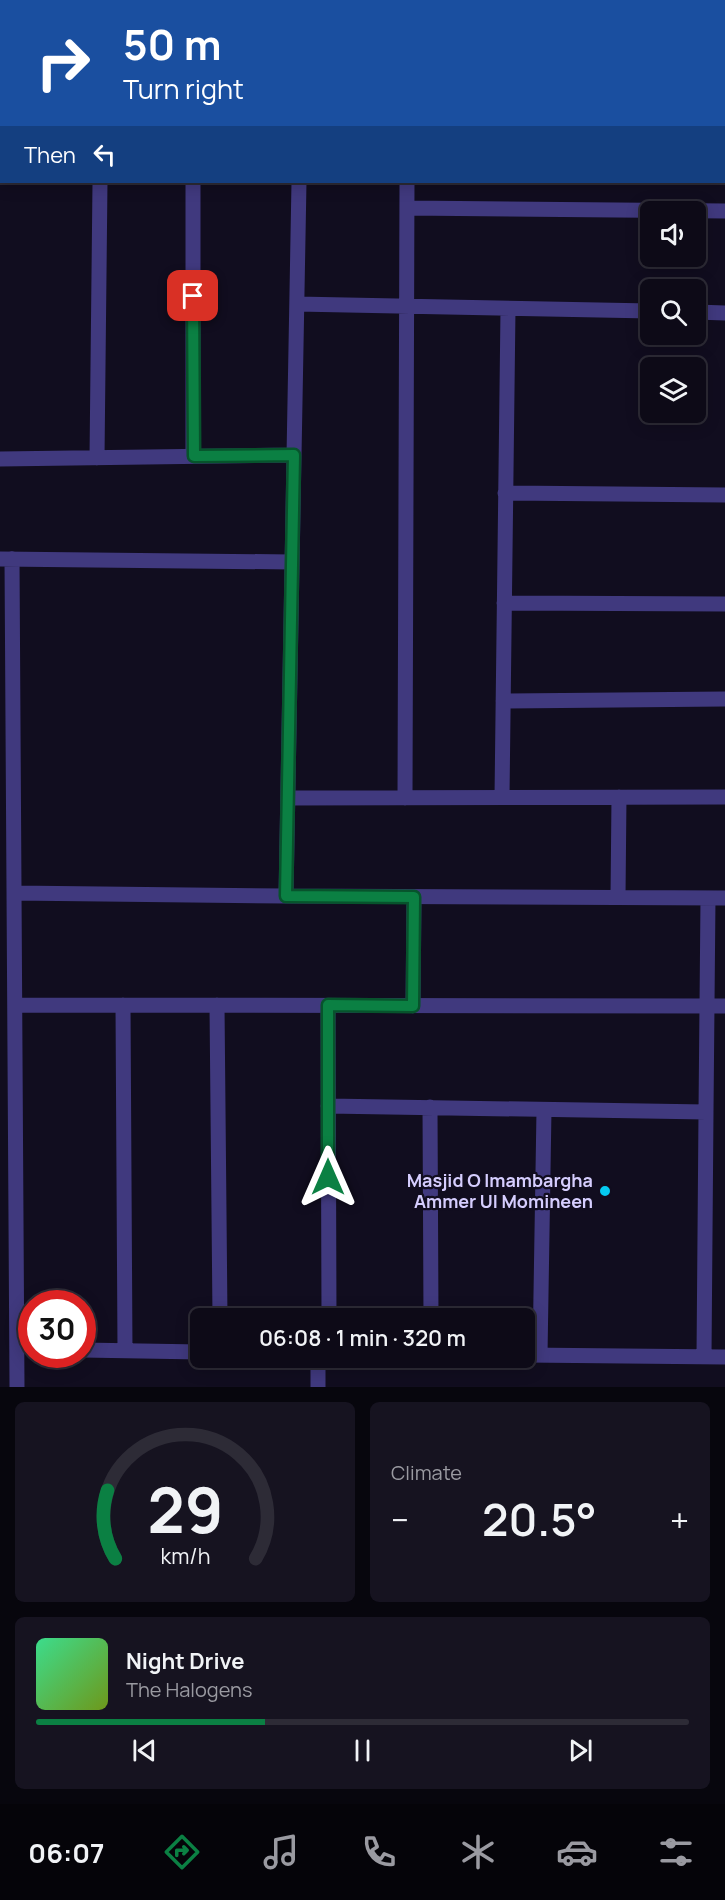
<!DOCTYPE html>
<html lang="en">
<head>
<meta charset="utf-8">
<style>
	:root { --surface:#0d0a17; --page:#161320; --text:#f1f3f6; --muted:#9a9aa1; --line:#2d2b36; --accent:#0b8043 }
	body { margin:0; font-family:Manrope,sans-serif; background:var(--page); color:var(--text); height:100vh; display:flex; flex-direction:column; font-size:22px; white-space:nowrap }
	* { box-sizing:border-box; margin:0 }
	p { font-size:20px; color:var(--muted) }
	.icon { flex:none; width:33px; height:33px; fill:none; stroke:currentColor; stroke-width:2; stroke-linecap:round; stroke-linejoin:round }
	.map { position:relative; height:1387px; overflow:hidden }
	.panel { display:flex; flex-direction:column; gap:15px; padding:15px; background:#07060d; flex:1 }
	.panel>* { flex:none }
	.guide { position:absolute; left:0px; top:0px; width:726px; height:183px; box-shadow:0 3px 15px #0003,0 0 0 2px var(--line); background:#1a4fa0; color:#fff; overflow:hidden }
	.tools { position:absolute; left:640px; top:201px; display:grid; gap:12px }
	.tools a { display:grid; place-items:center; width:66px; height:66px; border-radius:9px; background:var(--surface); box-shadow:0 3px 15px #0003,0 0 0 2px var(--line); font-size:30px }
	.speed { position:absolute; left:18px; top:1290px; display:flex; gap:12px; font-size:30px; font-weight:700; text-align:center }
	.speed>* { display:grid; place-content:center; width:78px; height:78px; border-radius:50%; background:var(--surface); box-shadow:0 3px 15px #0003,0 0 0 2px var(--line); line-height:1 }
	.speed .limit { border:9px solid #d22; background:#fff; color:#111 }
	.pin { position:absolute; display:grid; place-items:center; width:51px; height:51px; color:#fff; margin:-26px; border-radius:12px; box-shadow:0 3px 9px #0006 }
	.me { position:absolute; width:66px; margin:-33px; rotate:0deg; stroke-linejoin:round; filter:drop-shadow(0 0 4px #0008) }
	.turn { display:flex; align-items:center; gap:21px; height:126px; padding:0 24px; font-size:27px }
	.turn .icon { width:78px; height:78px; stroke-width:2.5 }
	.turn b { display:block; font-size:42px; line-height:51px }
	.then { display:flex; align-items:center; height:57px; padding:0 24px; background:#0003; gap:12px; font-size:22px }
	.big { font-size:45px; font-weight:600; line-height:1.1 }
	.panel .widget { flex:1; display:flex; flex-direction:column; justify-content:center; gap:9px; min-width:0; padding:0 21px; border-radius:9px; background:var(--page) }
	.panel .dial { align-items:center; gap:0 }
	.dial svg { height:156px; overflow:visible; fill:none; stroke:var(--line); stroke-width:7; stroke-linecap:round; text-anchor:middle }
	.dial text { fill:var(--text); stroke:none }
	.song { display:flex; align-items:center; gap:18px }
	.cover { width:72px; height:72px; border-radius:9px; background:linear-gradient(135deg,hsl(150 70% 55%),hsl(80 70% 35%)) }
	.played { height:6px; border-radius:3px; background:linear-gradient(90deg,var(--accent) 35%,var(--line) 35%) }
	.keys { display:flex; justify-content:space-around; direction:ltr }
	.heat { display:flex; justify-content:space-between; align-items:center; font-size:33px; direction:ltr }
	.panel .tiles { flex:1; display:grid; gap:15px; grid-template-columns:1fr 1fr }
	.widget:last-child { grid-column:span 2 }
	.trip { position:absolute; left:190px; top:1308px; width:345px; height:60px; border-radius:9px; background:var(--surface); box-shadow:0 3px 15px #0003,0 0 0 2px var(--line); font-weight:600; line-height:60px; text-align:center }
	.tabs { display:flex; height:96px; justify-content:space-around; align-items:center; background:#050409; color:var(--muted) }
	.tabs .icon { width:42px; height:42px }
	.tabs .active { color:var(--accent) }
	.tabs b { font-size:27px; color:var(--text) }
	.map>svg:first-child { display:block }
</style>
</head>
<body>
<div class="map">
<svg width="725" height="1387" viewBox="0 0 725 1387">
	<rect width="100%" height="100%" fill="#110d1f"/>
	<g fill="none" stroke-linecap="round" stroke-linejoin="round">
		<path stroke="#40397e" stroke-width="15" d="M302 2V0
			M724 7H725
			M0 38H2
			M724 111H725
			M0 136H2
			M193 182V456
			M299 182 286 896 725 898
			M407 208 725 211
			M297 304 651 311
			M696 312 725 313
			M97 458 100 182
			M0 459 294 455
			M505 493 725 495
			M0 559 292 562
			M12 559 17 1387
			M504 603 725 604
			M503 701 725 699
			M502 797 508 309
			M288 798 725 797
			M405 798 407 182
			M14 893 286 896
			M618 897 619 797
			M15 1005 725 1006
			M123 1005 125 1351
			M217 1005 220 1318
			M328 1006 329 1318
			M413 1006 414 897
			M328 1106 706 1112 708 898
			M430 1107 431 1318
			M82 1350 201 1352
			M525 1355 725 1357
			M540 1355 544 1110
			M704 1357 706 1112
			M318 1358V1387"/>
	</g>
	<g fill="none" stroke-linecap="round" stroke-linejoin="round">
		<g stroke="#07532c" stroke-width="15">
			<path id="route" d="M193 296 194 456 294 455 286 896 414 897 413 1006 328 1005V1177"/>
		</g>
		<use href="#route" stroke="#0b8043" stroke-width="10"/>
	</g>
	<circle fill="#05caf1" stroke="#110d1f" stroke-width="2" cx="605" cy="1191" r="6"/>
	<g text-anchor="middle" stroke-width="4.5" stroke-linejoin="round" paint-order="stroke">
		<g font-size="18" font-weight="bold" fill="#d5cdfe" stroke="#110d1f" text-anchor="end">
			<text x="593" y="1187">Masjid O Imambargha<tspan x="593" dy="21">Ammer Ul Momineen</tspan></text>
		</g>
	</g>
</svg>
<div class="tools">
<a><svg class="icon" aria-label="sound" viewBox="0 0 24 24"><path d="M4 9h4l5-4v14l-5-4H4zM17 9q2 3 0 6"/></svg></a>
<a><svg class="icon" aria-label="search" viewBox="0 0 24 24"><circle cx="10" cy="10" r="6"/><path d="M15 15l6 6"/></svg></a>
<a><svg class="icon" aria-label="layers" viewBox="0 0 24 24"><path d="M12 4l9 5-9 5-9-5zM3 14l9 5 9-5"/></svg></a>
</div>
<div class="speed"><div class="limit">30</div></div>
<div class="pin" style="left:193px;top:296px;background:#d93025"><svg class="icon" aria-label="arrive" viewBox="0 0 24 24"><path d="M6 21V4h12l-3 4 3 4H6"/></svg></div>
<svg class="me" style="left:328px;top:1177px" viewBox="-20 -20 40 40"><path d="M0-17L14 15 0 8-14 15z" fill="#0b8043" stroke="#fff" stroke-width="4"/></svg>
<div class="trip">06:08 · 1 min · 320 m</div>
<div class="guide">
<div class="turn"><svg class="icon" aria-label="right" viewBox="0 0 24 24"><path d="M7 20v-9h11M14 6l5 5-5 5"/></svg><div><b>50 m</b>Turn right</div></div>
<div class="then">Then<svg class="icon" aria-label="left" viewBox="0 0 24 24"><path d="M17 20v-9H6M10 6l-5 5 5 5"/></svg></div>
</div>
</div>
<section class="panel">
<div class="tiles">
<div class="widget dial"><svg viewBox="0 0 100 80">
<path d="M14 69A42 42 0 1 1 86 69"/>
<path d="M14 69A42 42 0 0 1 10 34" stroke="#0b8043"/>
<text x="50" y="56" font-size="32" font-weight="700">29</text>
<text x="50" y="72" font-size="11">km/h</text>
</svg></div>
<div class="widget"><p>Climate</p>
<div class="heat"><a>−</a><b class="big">20.5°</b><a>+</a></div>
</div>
<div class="widget">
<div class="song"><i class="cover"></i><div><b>Night Drive</b><p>The Halogens</p></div></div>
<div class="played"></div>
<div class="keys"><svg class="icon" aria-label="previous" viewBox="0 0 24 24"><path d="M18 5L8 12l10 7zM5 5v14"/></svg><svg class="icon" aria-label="pause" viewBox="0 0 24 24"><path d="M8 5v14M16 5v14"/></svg><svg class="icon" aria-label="next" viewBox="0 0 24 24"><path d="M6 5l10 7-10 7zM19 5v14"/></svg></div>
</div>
</div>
</section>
<nav class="tabs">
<b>06:07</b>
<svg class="icon active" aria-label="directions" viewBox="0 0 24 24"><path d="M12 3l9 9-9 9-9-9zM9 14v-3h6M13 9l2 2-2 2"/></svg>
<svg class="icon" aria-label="music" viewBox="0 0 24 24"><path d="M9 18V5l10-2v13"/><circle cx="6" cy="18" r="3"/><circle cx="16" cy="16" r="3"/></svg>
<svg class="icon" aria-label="phone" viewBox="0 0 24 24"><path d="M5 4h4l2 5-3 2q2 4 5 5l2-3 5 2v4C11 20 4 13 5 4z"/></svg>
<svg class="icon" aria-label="climate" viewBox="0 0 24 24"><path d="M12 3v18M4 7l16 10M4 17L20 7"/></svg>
<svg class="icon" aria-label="car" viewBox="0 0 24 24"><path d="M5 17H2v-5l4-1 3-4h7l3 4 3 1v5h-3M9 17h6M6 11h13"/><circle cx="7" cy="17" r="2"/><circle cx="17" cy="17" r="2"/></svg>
<svg class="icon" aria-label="filters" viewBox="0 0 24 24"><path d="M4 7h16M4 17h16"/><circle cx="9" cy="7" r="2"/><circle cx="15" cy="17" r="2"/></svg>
</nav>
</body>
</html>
